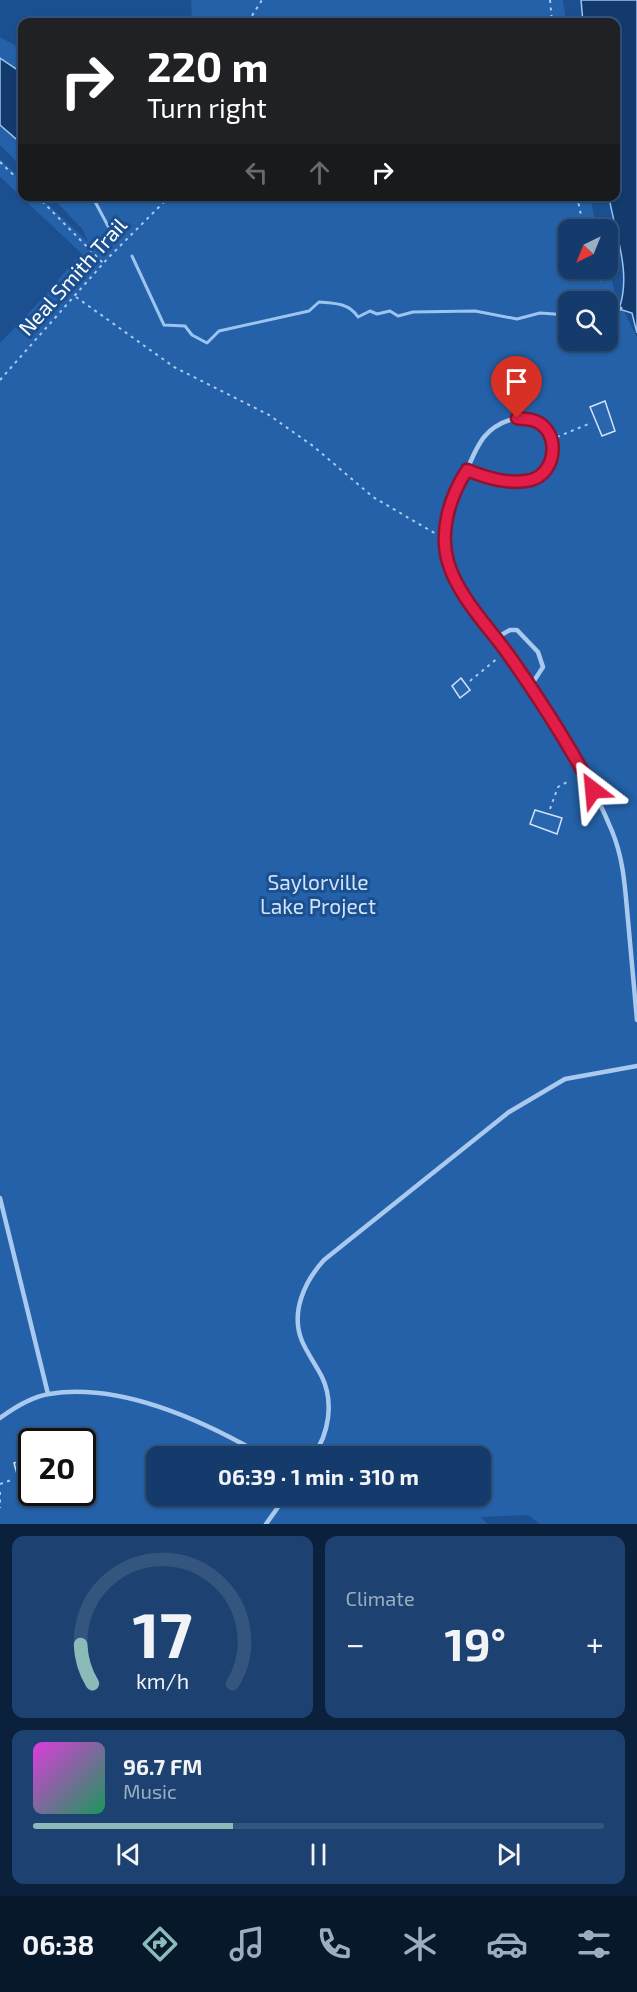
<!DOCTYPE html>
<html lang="en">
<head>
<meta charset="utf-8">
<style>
	:root { --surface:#143b6b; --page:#1d4271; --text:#f1f3f6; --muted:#9dadc1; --line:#33557e; --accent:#8bbbb9 }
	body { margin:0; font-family:"Exo 2",sans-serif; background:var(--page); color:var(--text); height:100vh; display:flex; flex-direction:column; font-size:22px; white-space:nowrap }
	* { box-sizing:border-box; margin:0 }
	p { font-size:20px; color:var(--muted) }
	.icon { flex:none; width:33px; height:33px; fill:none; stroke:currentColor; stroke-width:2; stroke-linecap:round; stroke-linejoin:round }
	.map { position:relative; height:1524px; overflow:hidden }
	.side { display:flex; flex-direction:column; gap:12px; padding:12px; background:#0b203b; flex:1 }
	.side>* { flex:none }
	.top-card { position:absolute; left:18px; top:18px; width:602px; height:183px; border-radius:12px; box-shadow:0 2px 4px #0004,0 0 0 2px var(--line); background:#202124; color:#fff; overflow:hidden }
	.needle { width:39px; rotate:223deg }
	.controls { position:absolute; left:558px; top:219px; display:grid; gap:12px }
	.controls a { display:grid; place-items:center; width:60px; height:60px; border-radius:12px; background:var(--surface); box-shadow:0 2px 4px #0004,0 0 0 2px var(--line); font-size:30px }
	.speed { position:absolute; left:18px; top:1428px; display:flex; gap:12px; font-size:30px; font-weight:700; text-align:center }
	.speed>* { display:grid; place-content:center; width:78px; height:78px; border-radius:50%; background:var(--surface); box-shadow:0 2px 4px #0004,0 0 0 2px var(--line); line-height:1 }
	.speed .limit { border:3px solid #111; border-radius:9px; background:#fff; color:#111 }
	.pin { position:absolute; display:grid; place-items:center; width:51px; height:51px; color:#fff; margin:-62px -26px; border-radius:50% 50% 50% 0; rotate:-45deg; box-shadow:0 0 6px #0007 }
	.pin .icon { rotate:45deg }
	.me { position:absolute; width:66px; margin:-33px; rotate:331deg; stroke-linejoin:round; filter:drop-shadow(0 0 4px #0008) }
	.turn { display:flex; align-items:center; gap:21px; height:126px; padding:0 30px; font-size:27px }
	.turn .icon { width:78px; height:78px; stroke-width:2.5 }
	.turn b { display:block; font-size:42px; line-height:51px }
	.lanes { display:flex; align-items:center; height:57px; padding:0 30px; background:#0003; justify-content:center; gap:30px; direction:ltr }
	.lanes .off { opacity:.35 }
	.big { font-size:45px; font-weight:700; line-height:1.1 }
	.side .widget { flex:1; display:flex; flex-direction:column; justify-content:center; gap:9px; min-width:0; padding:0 21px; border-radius:12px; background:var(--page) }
	.side .dial { align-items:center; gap:0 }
	.dial svg { height:156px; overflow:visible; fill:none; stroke:var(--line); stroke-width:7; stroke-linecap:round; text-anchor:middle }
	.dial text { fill:var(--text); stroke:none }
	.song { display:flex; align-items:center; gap:18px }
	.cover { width:72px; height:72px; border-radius:9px; background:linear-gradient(135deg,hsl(300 70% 55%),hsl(150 70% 35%)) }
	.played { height:6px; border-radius:3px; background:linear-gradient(90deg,var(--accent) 35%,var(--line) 35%) }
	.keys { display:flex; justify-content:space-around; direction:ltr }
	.heat { display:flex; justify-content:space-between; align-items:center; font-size:33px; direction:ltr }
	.side .tiles { flex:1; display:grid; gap:12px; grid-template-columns:1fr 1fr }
	.widget:last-child { grid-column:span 2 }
	.trip { position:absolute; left:146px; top:1446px; width:345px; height:60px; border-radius:12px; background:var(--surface); box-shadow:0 2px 4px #0004,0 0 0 2px var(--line); font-weight:700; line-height:60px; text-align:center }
	.tabs { display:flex; height:96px; justify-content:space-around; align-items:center; background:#08182b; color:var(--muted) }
	.tabs .icon { width:42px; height:42px }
	.tabs .current { color:var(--accent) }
	.tabs b { font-size:27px; color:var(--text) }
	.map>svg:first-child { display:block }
</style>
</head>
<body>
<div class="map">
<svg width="637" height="1524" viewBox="0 0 637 1524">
	<rect width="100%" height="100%" fill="#1b4f8f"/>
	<path fill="#2461a8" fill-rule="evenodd" d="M191 0H563L566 22H192Z
		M0 37 22 49V167L0 145Z
		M0 159 22 180V196L40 197 88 242 83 230 52 197H590L597 229 568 230V268H608V261L615 294 637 337V1524H540L528 1515 481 1517 487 1524H0V343L42 299 81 253 0 177ZM568 302H608V340H568ZM32 1442H82V1492H32ZM156 1456H480V1496H156Z"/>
	<path fill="#123a6d" stroke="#9cc4f0" stroke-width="1.5" d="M581 0H637V333L632 313 619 309C632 273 615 233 609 197L615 196V22H583Z
		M0 58 22 73V144L0 125Z"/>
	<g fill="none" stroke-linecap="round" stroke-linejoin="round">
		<path stroke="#9cc4f0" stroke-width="3" d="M92 196 108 226
			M132 256 164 325 185 326 192 335 207 343 219 331 309 311 319 302C334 303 349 303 358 317L370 311 377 314 390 311 398 316 413 312 475 311 517 319 540 313 568 315
			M608 315 615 314 621 308"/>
	</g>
	<path fill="#2a66ad" stroke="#cfe3fa" stroke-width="1.5" d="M605 401 615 431 602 436 590 407Z
		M461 678 470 690 460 698 452 686Z
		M535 810 562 818 557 834 530 824Z
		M28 1459 32 1470V1489L22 1492 14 1463Z"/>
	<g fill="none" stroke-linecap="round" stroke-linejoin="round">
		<path stroke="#a9c9ee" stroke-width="2" stroke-dasharray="3 4.5" stroke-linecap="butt" d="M550 0 552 22
			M248 22 262 0
			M0 162 22 183
			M37 196 104 264
			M577 196 584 230
			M592 268 601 281
			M76 297 174 367 269 415 313 446 373 497 436 534
			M0 380 108 258 170 196
			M557 437 591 423
			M470 681 499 657
			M550 809 558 787 567 782
			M0 1484 14 1479
			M0 1492V1508"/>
		<path stroke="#a9c9ee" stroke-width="4.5" d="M517 418C553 425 565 447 539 477 514 486 491 479 467 470 478 443 486 425 517 418Z
			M467 470C450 496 439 530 447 561 457 595 486 623 506 652 546 708 586 768 612 831 624 860 625 889 628 920 631 953 634 986 637 1020
			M496 638 510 630H517L538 652 543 667 530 687
			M0 1198 48 1394
			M0 1418C15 1407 31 1397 49 1394 121 1382 204 1421 264 1456
			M313 1456C329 1434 334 1402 322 1377 316 1365 307 1353 302 1341 290 1312 305 1281 324 1260L509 1112 565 1079 637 1066
			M266 1524 286 1496"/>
	</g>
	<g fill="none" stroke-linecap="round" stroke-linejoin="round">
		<g stroke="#92132f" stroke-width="15">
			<path id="route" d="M517 418C523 419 530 419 535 421 561 431 557 473 531 480 509 485 487 478 467 470 450 496 439 531 448 562 458 596 487 625 508 654 539 698 568 743 593 790"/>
		</g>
		<use href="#route" stroke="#e11d48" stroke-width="10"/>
	</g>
	<g text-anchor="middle" stroke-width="6" stroke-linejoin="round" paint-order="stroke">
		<g font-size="21" fill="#fff" stroke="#1b4f8f">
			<text transform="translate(73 277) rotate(-48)" y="7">Neal Smith Trail</text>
		</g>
		<g font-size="21" fill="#cfe3fa" stroke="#1b4f8f">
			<text x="318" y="890">Saylorville<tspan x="318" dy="24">Lake Project</tspan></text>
		</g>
	</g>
</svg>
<div class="controls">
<a><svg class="needle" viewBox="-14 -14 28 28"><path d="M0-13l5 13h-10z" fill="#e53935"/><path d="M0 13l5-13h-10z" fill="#9dadc1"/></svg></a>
<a><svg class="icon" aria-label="search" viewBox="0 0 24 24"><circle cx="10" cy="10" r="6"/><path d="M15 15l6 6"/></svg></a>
</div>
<div class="speed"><div class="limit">20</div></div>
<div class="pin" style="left:517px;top:418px;background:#d93025"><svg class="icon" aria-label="arrive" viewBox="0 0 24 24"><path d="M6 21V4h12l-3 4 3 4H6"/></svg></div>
<svg class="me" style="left:593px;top:790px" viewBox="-20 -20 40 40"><path d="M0-17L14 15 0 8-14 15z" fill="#e11d48" stroke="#fff" stroke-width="4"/></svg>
<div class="trip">06:39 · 1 min · 310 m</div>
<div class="top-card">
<div class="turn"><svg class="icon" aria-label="right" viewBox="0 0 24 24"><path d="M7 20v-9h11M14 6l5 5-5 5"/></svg><div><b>220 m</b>Turn right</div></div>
<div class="lanes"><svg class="icon off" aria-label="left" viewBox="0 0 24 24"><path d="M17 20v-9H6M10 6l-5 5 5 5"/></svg><svg class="icon off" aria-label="ahead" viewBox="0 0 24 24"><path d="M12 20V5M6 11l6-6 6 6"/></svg><svg class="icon" aria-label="right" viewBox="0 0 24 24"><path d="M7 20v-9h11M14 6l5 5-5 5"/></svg></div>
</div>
</div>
<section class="side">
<div class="tiles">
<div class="widget dial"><svg viewBox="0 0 100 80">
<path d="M14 69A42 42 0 1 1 86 69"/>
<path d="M14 69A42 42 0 0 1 8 49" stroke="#8bbbb9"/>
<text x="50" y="56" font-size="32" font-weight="700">17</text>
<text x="50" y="72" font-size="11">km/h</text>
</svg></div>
<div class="widget"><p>Climate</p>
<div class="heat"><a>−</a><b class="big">19°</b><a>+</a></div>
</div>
<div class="widget">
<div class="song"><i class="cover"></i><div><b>96.7 FM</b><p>Music</p></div></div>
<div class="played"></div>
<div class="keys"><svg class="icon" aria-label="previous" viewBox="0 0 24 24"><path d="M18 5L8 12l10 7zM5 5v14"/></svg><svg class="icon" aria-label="pause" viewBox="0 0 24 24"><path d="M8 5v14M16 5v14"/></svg><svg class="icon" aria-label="next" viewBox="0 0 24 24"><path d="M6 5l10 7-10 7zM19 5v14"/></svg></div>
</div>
</div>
</section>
<nav class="tabs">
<b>06:38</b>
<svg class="icon current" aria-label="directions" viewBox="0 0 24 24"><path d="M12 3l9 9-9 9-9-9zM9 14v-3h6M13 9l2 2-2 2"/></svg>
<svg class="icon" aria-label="music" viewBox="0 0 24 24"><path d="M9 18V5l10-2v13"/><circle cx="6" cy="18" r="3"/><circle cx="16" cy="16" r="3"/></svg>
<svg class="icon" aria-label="phone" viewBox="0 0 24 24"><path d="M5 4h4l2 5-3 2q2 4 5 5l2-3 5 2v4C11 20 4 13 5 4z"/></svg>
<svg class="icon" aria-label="climate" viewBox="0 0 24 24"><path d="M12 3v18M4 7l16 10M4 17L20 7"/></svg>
<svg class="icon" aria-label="car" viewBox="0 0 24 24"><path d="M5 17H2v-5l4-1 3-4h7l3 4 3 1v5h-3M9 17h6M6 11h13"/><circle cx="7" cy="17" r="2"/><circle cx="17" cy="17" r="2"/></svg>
<svg class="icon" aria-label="filters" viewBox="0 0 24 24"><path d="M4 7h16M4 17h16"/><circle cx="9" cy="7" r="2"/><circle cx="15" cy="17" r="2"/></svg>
</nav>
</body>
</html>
